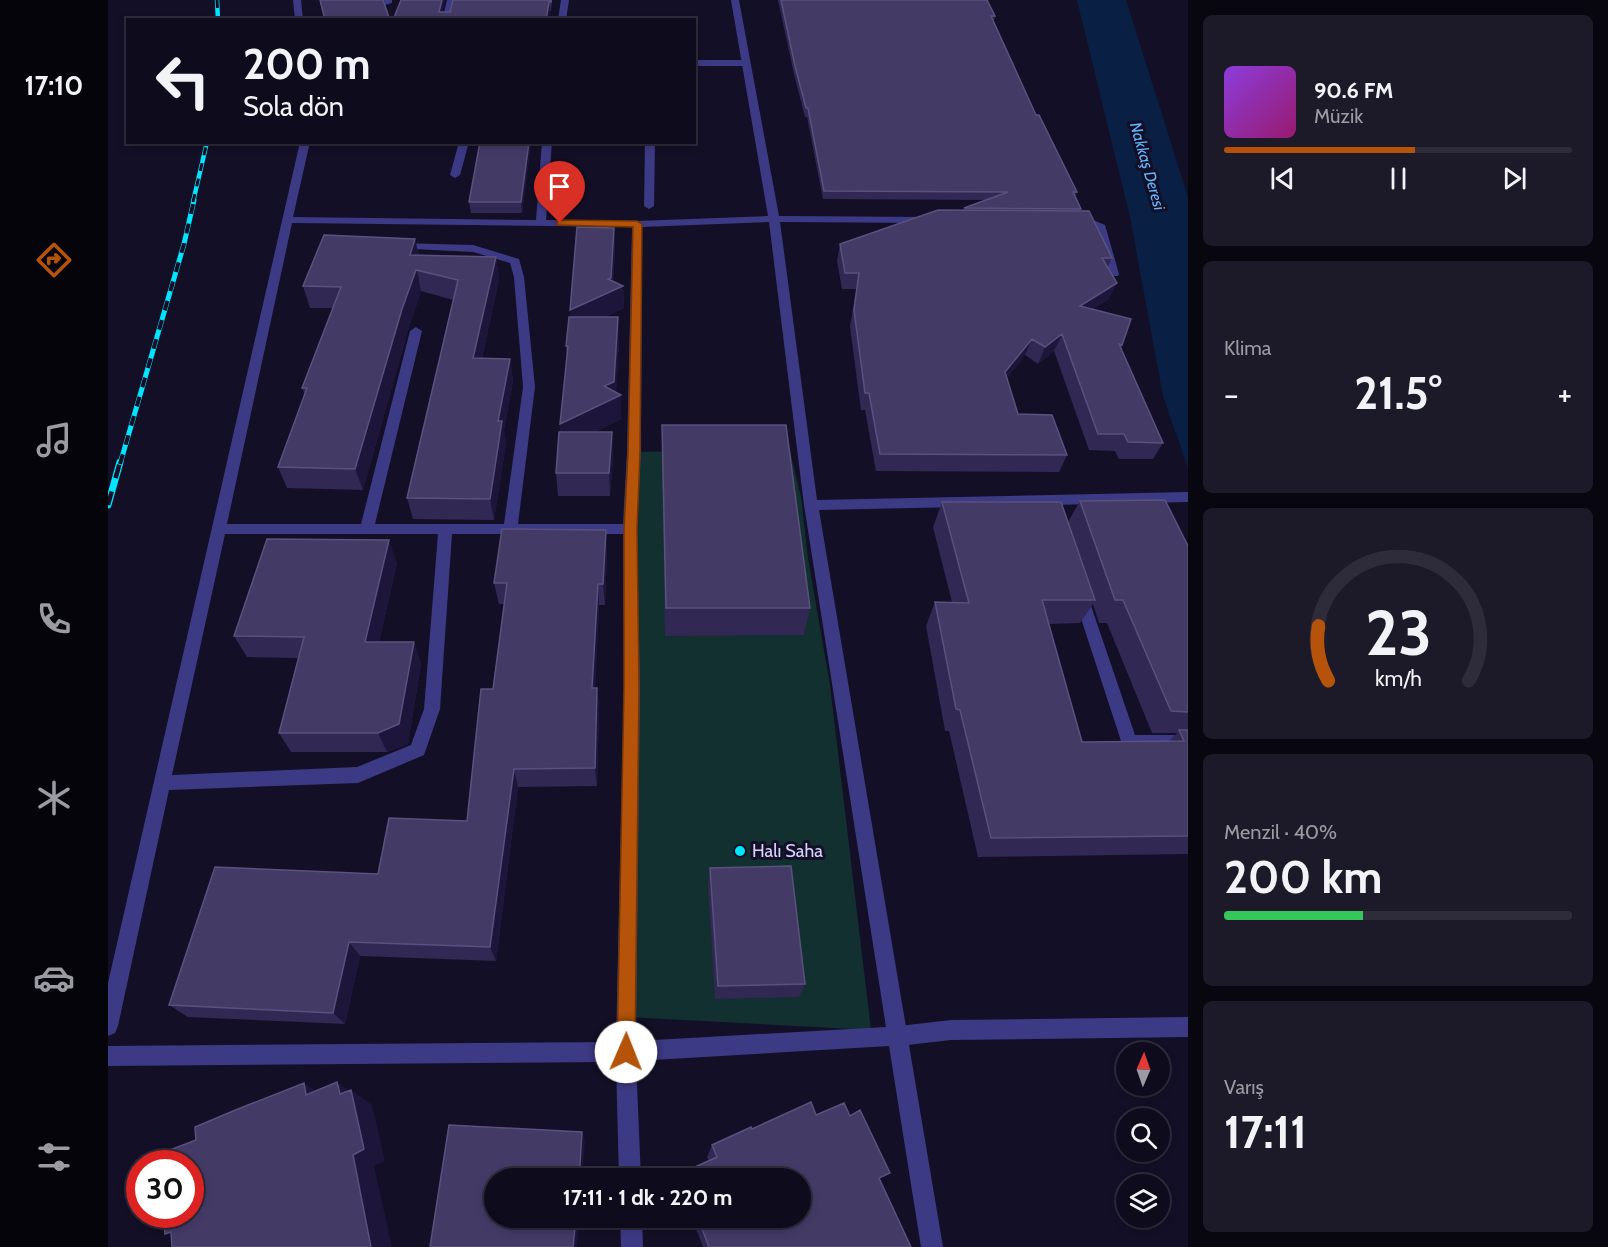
<!DOCTYPE html>
<html lang="tr">
<head>
<meta charset="utf-8">
<style>
	:root { --surface:#0e0b1c; --page:#1c1929; --text:#f1f3f6; --muted:#9b9ba3; --line:#2e2b3b; --accent:#b45309 }
	body { margin:0; font-family:Cabin,sans-serif; background:var(--page); color:var(--text); height:100vh; display:flex; flex-direction:column; font-size:22px; white-space:nowrap }
	* { box-sizing:border-box; margin:0 }
	p { font-size:20px; color:var(--muted) }
	.icon { flex:none; width:33px; height:33px; fill:none; stroke:currentColor; stroke-width:2; stroke-linecap:round; stroke-linejoin:round }
	.map { position:relative; flex:1; overflow:hidden }
	.panel { display:flex; flex-direction:column; gap:15px; padding:15px; background:#08060f; width:420px }
	.panel>* { flex:none }
	.hud { position:absolute; left:18px; top:18px; width:570px; height:126px; border-radius:0px; box-shadow:0 3px 9px #0003,0 0 0 2px var(--line); background:#0e0b1c; color:var(--text); overflow:hidden }
	.needle { width:39px; rotate:2deg }
	.fabs { position:absolute; left:1008px; top:1042px; display:grid; gap:12px }
	.fabs a { display:grid; place-items:center; width:54px; height:54px; border-radius:50%; background:var(--surface); box-shadow:0 3px 9px #0003,0 0 0 2px var(--line); font-size:30px }
	.speed { position:absolute; left:18px; top:1150px; display:flex; gap:12px; font-size:30px; font-weight:700; text-align:center }
	.speed>* { display:grid; place-content:center; width:78px; height:78px; border-radius:50%; background:var(--surface); box-shadow:0 3px 9px #0003,0 0 0 2px var(--line); line-height:1 }
	.speed .limit { border:9px solid #d22; background:#fff; color:#111 }
	.pin { position:absolute; display:grid; place-items:center; width:51px; height:51px; color:#fff; margin:-62px -26px; border-radius:50% 50% 50% 0; rotate:-45deg; box-shadow:0 0 6px #0007 }
	.pin .icon { rotate:45deg }
	.me { position:absolute; width:66px; margin:-33px; rotate:1deg; stroke-linejoin:round; filter:drop-shadow(0 0 4px #0008) }
	.turn { display:flex; align-items:center; gap:21px; height:126px; padding:0 18px; font-size:27px }
	.turn .icon { width:78px; height:78px; stroke-width:2.5 }
	.turn b { display:block; font-size:42px; line-height:51px }
	.big { font-size:45px; font-weight:700; line-height:1.1 }
	.panel .tile { flex:1; display:flex; flex-direction:column; justify-content:center; gap:9px; min-width:0; padding:0 21px; border-radius:9px; background:var(--page) }
	.panel .dial { align-items:center; gap:0 }
	.dial svg { height:156px; overflow:visible; fill:none; stroke:var(--line); stroke-width:7; stroke-linecap:round; text-anchor:middle }
	.dial text { fill:var(--text); stroke:none }
	.song { display:flex; align-items:center; gap:18px }
	.cover { width:72px; height:72px; border-radius:9px; background:linear-gradient(135deg,hsl(270 70% 55%),hsl(320 70% 35%)) }
	.played { height:6px; border-radius:3px; background:linear-gradient(90deg,var(--accent) 55%,var(--line) 55%) }
	.keys { display:flex; justify-content:space-around; direction:ltr }
	.heat { display:flex; justify-content:space-between; align-items:center; font-size:33px; direction:ltr }
	.charge { height:9px; border-radius:4px; background:linear-gradient(90deg,#34c759 40%,var(--line) 0) }
	.trip { position:absolute; left:376px; top:1168px; width:327px; height:60px; border-radius:30px; background:var(--surface); box-shadow:0 3px 9px #0003,0 0 0 2px var(--line); font-weight:700; line-height:60px; text-align:center }
	main { display:flex; flex:1; min-height:0 }
	.menu { display:flex; flex-direction:column; width:108px; justify-content:space-around; align-items:center; background:#06040b; color:var(--muted) }
	.menu .icon { width:42px; height:42px }
	.menu .current { color:var(--accent) }
	.menu b { font-size:27px; color:var(--text) }
	.map>svg:first-child { display:block }
</style>
</head>
<body>
<main>
<nav class="menu">
<b>17:10</b>
<svg class="icon current" aria-label="directions" viewBox="0 0 24 24"><path d="M12 3l9 9-9 9-9-9zM9 14v-3h6M13 9l2 2-2 2"/></svg>
<svg class="icon" aria-label="music" viewBox="0 0 24 24"><path d="M9 18V5l10-2v13"/><circle cx="6" cy="18" r="3"/><circle cx="16" cy="16" r="3"/></svg>
<svg class="icon" aria-label="phone" viewBox="0 0 24 24"><path d="M5 4h4l2 5-3 2q2 4 5 5l2-3 5 2v4C11 20 4 13 5 4z"/></svg>
<svg class="icon" aria-label="climate" viewBox="0 0 24 24"><path d="M12 3v18M4 7l16 10M4 17L20 7"/></svg>
<svg class="icon" aria-label="car" viewBox="0 0 24 24"><path d="M5 17H2v-5l4-1 3-4h7l3 4 3 1v5h-3M9 17h6M6 11h13"/><circle cx="7" cy="17" r="2"/><circle cx="17" cy="17" r="2"/></svg>
<svg class="icon" aria-label="filters" viewBox="0 0 24 24"><path d="M4 7h16M4 17h16"/><circle cx="9" cy="7" r="2"/><circle cx="15" cy="17" r="2"/></svg>
</nav>
<div class="map">
<svg width="1080" height="1247" viewBox="0 0 1080 1247">
	<rect width="100%" height="100%" fill="#130f26"/>
	<path fill="#12302f" d="M590 451H682L693 497 700 558 722 685 763 1030 519 1017 526 452Z"/>
	<path fill="#0a1f44" d="M969 0H1018L1080 197V468L1055 396 1022 217Z"/>
	<g fill="none" stroke-linecap="round" stroke-linejoin="round">
		<path fill="#3d3a85" fill-rule="evenodd" d="M276 0H284V3L277 5Z
			M586 60H637L641 63 637 66H586Z
			M351 142H361L352 175 347 178 342 175Z
			M537 142H547L546 206 541 209 536 206Z
			M1080 1017V1037L843 1040 791 1046 784 1043 781 1036 784 1029 791 1026 843 1020Z"/>
		<path fill="#3d3a85" fill-rule="evenodd" d="M185 0H193L195 20H187Z
			M339 0H347L342 20H334Z
			M453 0H461L458 20H450Z
			M623 0H631L671 216 820 217 825 220 820 223 672 222 709 500 1080 492V502L711 510 835 1247H813L781 1046 528 1061 533 1179H511L508 1062 0 1066V1046L508 1042 516 688 515 534H344L332 709 316 755 250 783 61 790 10 1026 7 1033 0 1036V983L192 142H202L185 217 428 220 434 142H444L438 220 529 221 660 216ZM661 222 696 505 778 1027 528 1041 532 688 529 529 533 452 534 227ZM184 223 524 227 519 452 515 524H410L427 387 416 277 411 259 365 245 290 243 286 244V248L365 252 402 263 406 277 415 387 396 524H267L314 331 308 327 302 331 253 524H119ZM117 534H330L316 709 303 745 249 767 64 775Z
			M967 218 985 220 997 225 1011 274 1010 276H1002L1001 274 988 229 963 223V219Z
			M972 588 977 590 979 594 1027 735H1080V749H1021L1015 747 965 594 967 590Z
			M512 1218H534L535 1247H513Z"/>
		<g stroke="#00e5ff" stroke-width="4.5">
			<path id="rail-far2" d="M109 0 110 20
				M85 202 99 142"/>
		</g>
		<g stroke="#00e5ff" stroke-width="5">
			<path id="rail-far1" d="M12 464 76 244 86 200"/>
		</g>
		<g stroke="#00e5ff" stroke-width="7">
			<path id="rail" d="M0 505 12 462"/>
		</g>
		<use href="#rail-far2" stroke="#130f26" stroke-width="3" stroke-dasharray="8" stroke-linecap="butt"/>
		<use href="#rail-far1" stroke="#130f26" stroke-width="4" stroke-dasharray="10" stroke-linecap="butt"/>
		<use href="#rail" stroke="#130f26" stroke-width="4.5" stroke-dasharray="14" stroke-linecap="butt"/>
	</g>
	<path fill="#312854" fill-rule="evenodd" d="M345 0H444L443 11H442L440 20H285L334 12H342Z
		M670 0H879L887 16 886 21 928 115 969 192 967 198 973 209 972 211 1004 258 1000 267 1001 299 985 309 1014 345 1013 348 1055 443 1045 459H1011L1007 451 981 450 946 351 930 364 917 355 899 378 910 414 959 455 951 472 768 471 757 410H753L742 327 748 289H734L729 261 732 244 855 210 856 208 877 200 715 199 699 117H697L686 74Z
		M423 142 414 213H363L361 202Z
		M506 228 507 249 505 282 515 286 516 308 496 317 511 341 508 392 513 419 487 432H504L505 455 502 496H450L448 473 453 432 452 424 459 357 458 346 462 317Z
		M307 239 311 255 388 257 391 279 374 358 402 359 405 381 396 430 398 443 386 520 305 519 299 498 345 300 313 291 300 330 255 490 179 488 170 467 197 395 194 388 225 308H202L195 286Z
		M554 425 702 608 696 635 557 636 554 455Z
		M972 501 1080 546V854L870 857 841 731H837L818 626 827 602H844L825 527 834 502 960 522ZM985 604 991 623H999L1044 733H1069L1061 741 974 742 941 624 972 623Z
		M499 551 497 605H491L487 688H489L491 707 489 786 410 787 388 961 252 956 237 1024 80 1017 61 1005 270 874 359 821 385 689 396 604H391L386 583Z
		M289 563 271 642H306L313 664 300 744 279 752H183L171 733 190 658 139 657 126 636Z
		M602 868 697 984 691 997 607 999 600 884Z
		M708 1115 771 1178 803 1247H595L584 1218H693V1179H572L574 1173 601 1161 599 1157 604 1145 644 1129Z"/>
	<path fill="#1d163a" d="M334 0H337L333 20 331 12Z
		M441 2 442 11 440 20H438Z
		M421 142H423L414 213 413 202Z
		M506 228 507 249 504 291 515 286 516 308 463 331 462 310 500 279Z
		M307 239 312 261 309 270 313 291 300 330 255 490 247 469 302 255Z
		M388 257 391 279 369 380 365 358Z
		M1009 283 1001 299 965 323 972 306Z
		M510 317 511 341 508 398 513 395V419L455 448 452 424Z
		M954 334 946 351 930 364 937 347Z
		M924 339 917 355 890 389 897 372Z
		M402 359 405 381 396 430 398 443 386 520 382 499 390 421Z
		M504 432 505 455 502 496 501 473Z
		M498 530 499 551 497 605 495 584Z
		M281 540 289 563 266 664 257 642Z
		M490 584 491 605 486 707 484 688Z
		M306 642 313 664 300 744 279 752 270 733Z
		M489 688 491 707 489 786 487 768Z
		M406 769 410 787 388 961 382 947Z
		M241 942 252 956 237 1024 225 1013Z
		M229 1082 244 1093 243 1090 264 1105 277 1161 266 1166 284 1247H263Z
		M196 1083 220 1099 198 1095Z
		M474 1132 477 1140 474 1179H471Z
		M468 1218H471L469 1247H465Z"/>
	<path fill="#433a66" stroke="#5a527e" stroke-width="1.5" d="M212 0H275L282 20H217Z
		M293 0H334L331 12H342L345 0H443V2H441L438 20H285Z
		M673 0H879L887 16H883L928 115H931L969 192H965L973 209 856 208 900 192 716 191 700 108H698L687 66Z
		M372 142H421L413 202H361Z
		M830 210 981 211 1004 258H994L1009 283 972 306 1023 319 1014 345 1011 344 1055 443 1020 442 1016 434H990L954 334 937 347 924 339 897 372 910 414 944 415 959 455 772 454 761 393H757L746 310 751 273H737L732 244Z
		M469 227 506 228 503 278 500 279 515 286 462 310Z
		M216 235 307 239 302 255 388 257 365 358 402 359 390 421H394L382 499 299 498 350 280 308 270 294 309 247 469 170 467 199 388H194L233 287 195 286Z
		M461 317H510L506 382 496 386 513 395 452 424 460 346H458Z
		M554 425H678L702 608H558Z
		M451 432H504L501 473H448Z
		M1057 500 1080 546V712L1063 711 1015 600H1007L972 501Z
		M834 502H953L987 600H934L974 742 1076 741 1071 730H1080V836L883 838 852 710 848 709 827 602 861 603Z
		M394 529 498 530 495 584H490L484 688H489L487 768 406 769 382 947 241 942 225 1013 61 1005 107 867 270 874 281 818 359 821 373 689H385L399 583H386Z
		M159 539 281 540 257 642H306L291 724 270 733H171L196 637 126 636Z
		M683 866 697 984 610 986 602 868Z
		M229 1082 232 1094 243 1090 256 1149 245 1155 263 1247H64L63 1232 57 1234 55 1215H82V1164H50L49 1155 88 1140 87 1127 130 1109 196 1083 198 1095Z
		M703 1102 708 1115 736 1103 742 1116 752 1110 782 1173 771 1178 803 1247H601L590 1218H693V1179H576L574 1173 609 1157 604 1145 643 1127 644 1129Z
		M341 1125 474 1132 471 1179H387V1218H468L465 1247H322Z"/>
	<path fill="#b45309" stroke="#753606" stroke-width="1.5" d="M452 220 529 221 534 224 532 452 529 529 531 688 527 1052 525 1058 518 1061 512 1058 509 1052 516 688V529L520 452 525 227 449 225V221Z"/>
	<circle fill="#00e5ff" stroke="#130f26" stroke-width="2" cx="632" cy="851" r="6"/>
	<g text-anchor="middle" stroke-width="6" stroke-linejoin="round" paint-order="stroke">
		<g font-size="16" font-style="italic" fill="#62b6ff" stroke="#130f26">
			<text transform="translate(1040 166) rotate(74)" y="6">Nakkaş Deresi</text>
		</g>
		<g font-size="18" fill="#d9d4ff" stroke="#130f26" text-anchor="start">
			<text x="644" y="857">Halı Saha</text>
		</g>
	</g>
</svg>
<div class="fabs">
<a><svg class="needle" viewBox="-14 -14 28 28"><path d="M0-13l5 13h-10z" fill="#e53935"/><path d="M0 13l5-13h-10z" fill="#9b9ba3"/></svg></a>
<a><svg class="icon" aria-label="search" viewBox="0 0 24 24"><circle cx="10" cy="10" r="6"/><path d="M15 15l6 6"/></svg></a>
<a><svg class="icon" aria-label="layers" viewBox="0 0 24 24"><path d="M12 4l9 5-9 5-9-5zM3 14l9 5 9-5"/></svg></a>
</div>
<div class="speed"><div class="limit">30</div></div>
<div class="pin" style="left:452px;top:223px;background:#d93025"><svg class="icon" aria-label="arrive" viewBox="0 0 24 24"><path d="M6 21V4h12l-3 4 3 4H6"/></svg></div>
<svg class="me" style="left:518px;top:1052px" viewBox="-20 -20 40 40"><circle r="19" fill="#fff"/><path d="M0-13L10 11 0 6-10 11z" fill="#b45309"/></svg>
<div class="trip">17:11 · 1 dk · 220 m</div>
<div class="hud">
<div class="turn"><svg class="icon" aria-label="left" viewBox="0 0 24 24"><path d="M17 20v-9H6M10 6l-5 5 5 5"/></svg><div><b>200 m</b>Sola dön</div></div>
</div>
</div>
<section class="panel">
<div class="tile">
<div class="song"><i class="cover"></i><div><b>90.6 FM</b><p>Müzik</p></div></div>
<div class="played"></div>
<div class="keys"><svg class="icon" aria-label="previous" viewBox="0 0 24 24"><path d="M18 5L8 12l10 7zM5 5v14"/></svg><svg class="icon" aria-label="pause" viewBox="0 0 24 24"><path d="M8 5v14M16 5v14"/></svg><svg class="icon" aria-label="next" viewBox="0 0 24 24"><path d="M6 5l10 7-10 7zM19 5v14"/></svg></div>
</div>
<div class="tile"><p>Klima</p>
<div class="heat"><a>−</a><b class="big">21.5°</b><a>+</a></div>
</div>
<div class="tile dial"><svg viewBox="0 0 100 80">
<path d="M14 69A42 42 0 1 1 86 69"/>
<path d="M14 69A42 42 0 0 1 9 41" stroke="#b45309"/>
<text x="50" y="56" font-size="32" font-weight="700">23</text>
<text x="50" y="72" font-size="11">km/h</text>
</svg></div>
<div class="tile"><p>Menzil · 40%</p><b class="big">200 km</b><div class="charge"></div></div>
<div class="tile"><p>Varış</p><b class="big">17:11</b></div>
</section>
</main>
</body>
</html>
